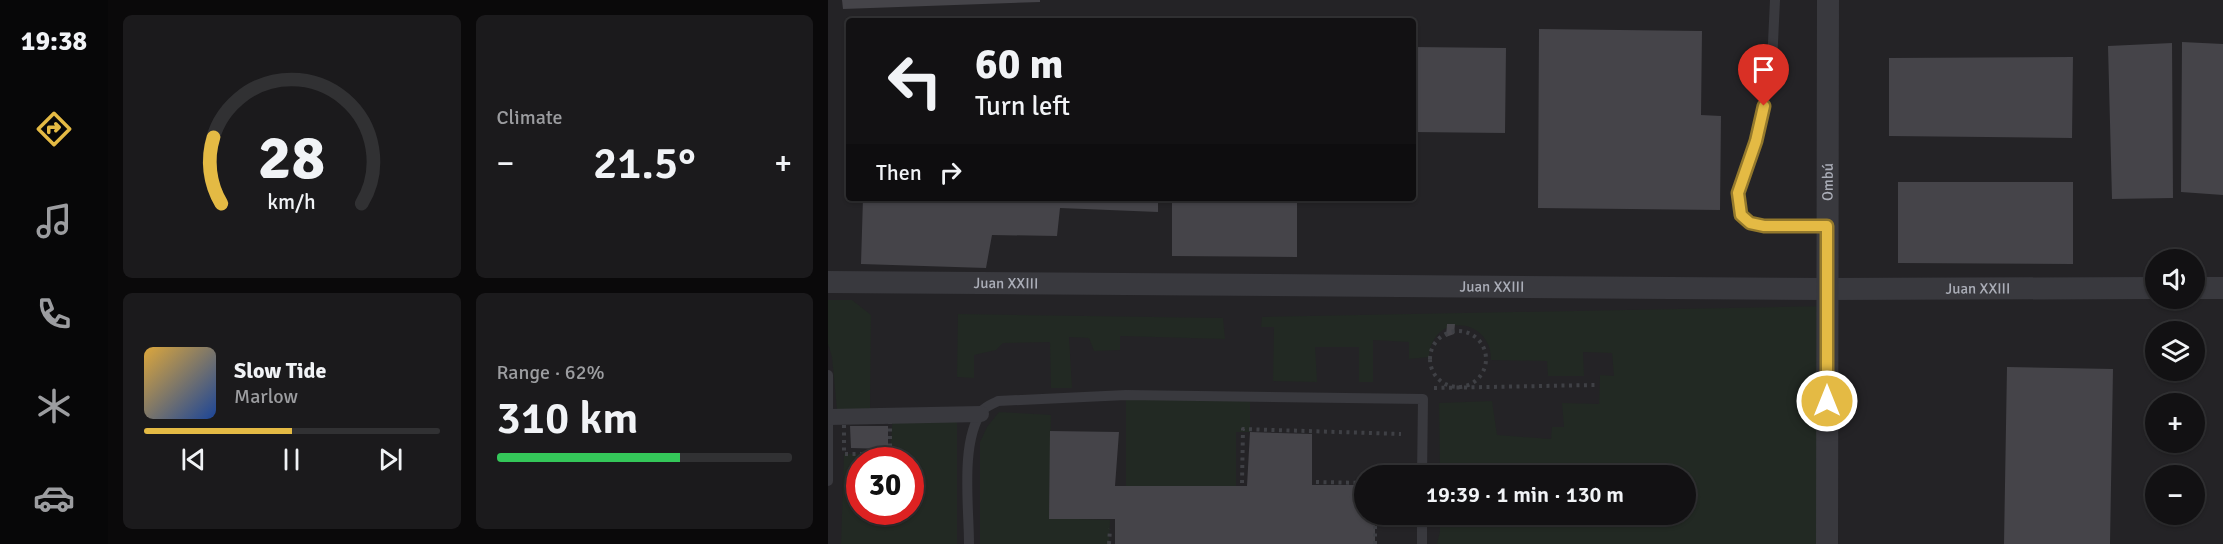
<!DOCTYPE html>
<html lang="en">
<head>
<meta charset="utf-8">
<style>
	:root { --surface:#121113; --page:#1b1a1c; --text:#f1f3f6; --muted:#9c9da0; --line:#313133; --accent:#e4ba44 }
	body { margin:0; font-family:Signika,sans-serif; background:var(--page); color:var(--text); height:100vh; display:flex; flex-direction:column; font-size:22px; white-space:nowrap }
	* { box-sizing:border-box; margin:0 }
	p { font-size:20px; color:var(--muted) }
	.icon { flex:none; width:33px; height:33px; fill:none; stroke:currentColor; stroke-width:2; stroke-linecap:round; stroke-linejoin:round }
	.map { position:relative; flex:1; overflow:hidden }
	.sheet { display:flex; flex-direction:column; gap:15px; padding:15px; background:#0a090a; width:720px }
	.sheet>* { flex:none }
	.guide { position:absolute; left:18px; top:18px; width:570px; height:183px; border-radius:6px; box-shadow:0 2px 4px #0004,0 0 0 2px var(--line); background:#121113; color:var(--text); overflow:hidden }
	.fabs { position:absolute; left:1317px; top:249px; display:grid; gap:12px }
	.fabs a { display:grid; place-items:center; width:60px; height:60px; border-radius:50%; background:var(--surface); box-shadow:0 2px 4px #0004,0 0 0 2px var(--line); font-size:30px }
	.speed { position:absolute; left:18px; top:447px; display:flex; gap:12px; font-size:30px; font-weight:700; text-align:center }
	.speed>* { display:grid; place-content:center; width:78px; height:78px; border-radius:50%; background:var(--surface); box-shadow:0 2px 4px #0004,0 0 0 2px var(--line); line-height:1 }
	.speed .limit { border:9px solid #d22; background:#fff; color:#111 }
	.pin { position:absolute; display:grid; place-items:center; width:51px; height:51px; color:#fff; margin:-62px -26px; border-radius:50% 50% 50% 0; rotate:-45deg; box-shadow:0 0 6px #0007 }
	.pin .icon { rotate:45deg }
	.me { position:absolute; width:66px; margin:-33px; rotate:0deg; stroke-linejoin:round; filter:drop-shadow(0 0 4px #0008) }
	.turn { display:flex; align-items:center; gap:21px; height:126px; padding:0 30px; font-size:27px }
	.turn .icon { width:78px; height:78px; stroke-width:2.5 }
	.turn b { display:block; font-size:42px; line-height:51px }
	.then { display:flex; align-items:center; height:57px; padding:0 30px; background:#0003; gap:12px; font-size:22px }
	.big { font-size:45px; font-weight:600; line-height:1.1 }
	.sheet .widget { flex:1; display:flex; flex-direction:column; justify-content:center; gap:9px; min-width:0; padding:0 21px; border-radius:9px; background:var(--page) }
	.sheet .dial { align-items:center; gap:0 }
	.dial svg { height:156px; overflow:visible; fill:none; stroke:var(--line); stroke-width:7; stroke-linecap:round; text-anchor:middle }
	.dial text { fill:var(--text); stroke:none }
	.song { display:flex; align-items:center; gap:18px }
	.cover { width:72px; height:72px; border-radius:9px; background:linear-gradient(135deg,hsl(40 70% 55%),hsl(220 70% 35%)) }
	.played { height:6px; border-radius:3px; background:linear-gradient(90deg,var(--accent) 50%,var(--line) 50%) }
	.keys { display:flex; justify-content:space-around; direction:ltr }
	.heat { display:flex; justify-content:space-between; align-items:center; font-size:33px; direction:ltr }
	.charge { height:9px; border-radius:4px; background:linear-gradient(90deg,#34c759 62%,var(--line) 0) }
	.sheet .tiles { flex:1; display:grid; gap:15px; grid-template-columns:repeat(2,1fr) }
	.trip { position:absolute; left:526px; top:465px; width:342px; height:60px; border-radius:30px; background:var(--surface); box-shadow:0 2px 4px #0004,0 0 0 2px var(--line); font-weight:600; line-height:60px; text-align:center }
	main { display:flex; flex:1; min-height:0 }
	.dock { display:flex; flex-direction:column; width:108px; justify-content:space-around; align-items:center; background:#070708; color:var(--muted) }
	.dock .icon { width:42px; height:42px }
	.dock .active { color:var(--accent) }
	.dock b { font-size:27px; color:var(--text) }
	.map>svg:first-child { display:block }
</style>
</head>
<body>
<main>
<nav class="dock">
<b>19:38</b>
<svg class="icon active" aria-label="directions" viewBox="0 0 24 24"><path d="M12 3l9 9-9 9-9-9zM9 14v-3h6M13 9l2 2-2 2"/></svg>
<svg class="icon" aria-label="music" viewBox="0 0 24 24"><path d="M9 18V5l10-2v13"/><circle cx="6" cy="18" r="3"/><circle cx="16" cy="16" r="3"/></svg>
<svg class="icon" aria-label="phone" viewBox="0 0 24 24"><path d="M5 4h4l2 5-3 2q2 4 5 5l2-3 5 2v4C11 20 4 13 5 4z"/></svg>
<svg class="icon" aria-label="climate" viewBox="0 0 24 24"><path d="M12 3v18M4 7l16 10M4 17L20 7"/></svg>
<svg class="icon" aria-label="car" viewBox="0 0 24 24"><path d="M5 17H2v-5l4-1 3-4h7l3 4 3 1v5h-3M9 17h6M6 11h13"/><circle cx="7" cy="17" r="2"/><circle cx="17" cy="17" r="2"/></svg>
</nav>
<section class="sheet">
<div class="tiles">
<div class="widget dial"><svg viewBox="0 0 100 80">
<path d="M14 69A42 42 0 1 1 86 69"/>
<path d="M14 69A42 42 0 0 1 10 35" stroke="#e4ba44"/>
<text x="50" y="56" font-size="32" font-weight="700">28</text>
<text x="50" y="72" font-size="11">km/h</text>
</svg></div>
<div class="widget"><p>Climate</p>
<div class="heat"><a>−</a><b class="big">21.5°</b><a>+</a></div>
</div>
<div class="widget">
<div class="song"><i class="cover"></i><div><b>Slow Tide</b><p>Marlow</p></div></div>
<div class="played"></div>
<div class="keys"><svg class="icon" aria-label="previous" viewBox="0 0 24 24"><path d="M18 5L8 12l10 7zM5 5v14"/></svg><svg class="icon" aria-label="pause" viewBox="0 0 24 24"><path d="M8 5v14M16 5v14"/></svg><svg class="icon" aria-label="next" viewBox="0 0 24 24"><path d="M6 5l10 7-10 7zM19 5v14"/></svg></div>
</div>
<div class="widget"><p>Range · 62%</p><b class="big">310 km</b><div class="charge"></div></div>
</div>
</section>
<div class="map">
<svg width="1395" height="544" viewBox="0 0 1395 544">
	<rect width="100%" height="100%" fill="#181719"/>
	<path fill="#242326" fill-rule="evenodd" d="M0 0H1395V544H0ZM21 21H585V198H21ZM1328 260H1366V298H1328ZM1328 332H1366V370H1328ZM1328 404H1366V442H1328ZM32 460H82V512H32ZM537 476H858V514H537ZM1328 476H1366V514H1328Z"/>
	<path fill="#222923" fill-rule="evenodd" d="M0 300H24L43 315 42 410H9L4 357 0 344Z
		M999 306V544H609L612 531V515L858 514V476L612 475 611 403 664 401 669 435 723 439 724 427H736L734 403 771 404 772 375 786 376 784 353 755 352 756 376H720L719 361 663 360C664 319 605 310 601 357L581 359V342L545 340V382H531V347H487L489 382 445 381 446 327H433L434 317Z
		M130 314 395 318 397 339 292 336V350L266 351 261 338 241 337 244 388H223L222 342 175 343 168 350 146 355V378L129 377Z
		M298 395 422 396V432H408V487L298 486Z
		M171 412 223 415 221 518 282 520 281 544H152V442L159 427Z
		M65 415 129 416V544H13L16 454H62ZM32 460H82V512H32Z"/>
	<path fill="#454449" d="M14 0H212V2L15 9Z
		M711 29 874 31 873 115 893 116 892 210 710 208Z
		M1354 42 1395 44V195L1353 192Z
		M1344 43 1345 198 1284 199 1280 46Z
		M585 47 678 48 677 133 585 132Z
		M1245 57 1244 138 1061 136V58Z
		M1070 182H1245V264L1070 263Z
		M35 198H330V212L232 208 229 236 164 235 158 268 33 264Z
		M344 198H469V257L344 256Z
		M619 324H627L626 334 618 337Z
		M1179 367 1285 369 1282 544H1176Z
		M22 426H60V449L23 448Z
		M222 431 291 432 287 486H419L422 432 484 434V485H537V514H547V544H287V519H221Z"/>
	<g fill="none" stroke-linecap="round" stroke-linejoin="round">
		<path stroke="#3f4045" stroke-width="4" stroke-dasharray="3 4.5" stroke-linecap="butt" d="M602 359a28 28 0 1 1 56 0a28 28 0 1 1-56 0Z
			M606 388 767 385
			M16 421 62 422V454H16Z
			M488 482 537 483
			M414 483 415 429 573 434
			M281 544 282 529
			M547 544V514"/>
		<path stroke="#39393e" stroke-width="10" d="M947 0 944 64 928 141 910 193 913 215 922 223 936 226H999
			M0 375V481
			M141 544C141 506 132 442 154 411 158 406 165 404 170 401L298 395 595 399 594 476
			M594 544V514"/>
		<path stroke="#39393e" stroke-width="16" d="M1 417 153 414"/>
		<g stroke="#39393e" stroke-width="22">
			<path id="s1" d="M0 282 999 289 1328 288"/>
			<path d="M1366 288H1395"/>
			<path id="s2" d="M999 544 1000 0"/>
		</g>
	</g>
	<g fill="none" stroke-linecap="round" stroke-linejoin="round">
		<g stroke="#94792c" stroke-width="15">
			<path id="route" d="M936 106 928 141 910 193 913 215 922 223 936 226H999V401"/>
		</g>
		<use href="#route" stroke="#e4ba44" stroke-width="10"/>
	</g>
	<g text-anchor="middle" stroke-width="6" stroke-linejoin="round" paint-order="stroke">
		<g font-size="15" fill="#abaeb8" stroke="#131214">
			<text dy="5" stroke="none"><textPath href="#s2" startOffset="362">Ombú</textPath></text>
			<text dy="5" stroke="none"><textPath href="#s1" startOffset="178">Juan XXIII</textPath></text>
			<text dy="5" stroke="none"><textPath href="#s1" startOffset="664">Juan XXIII</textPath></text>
			<text dy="5" stroke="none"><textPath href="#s1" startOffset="1150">Juan XXIII</textPath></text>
		</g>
	</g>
</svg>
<div class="fabs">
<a><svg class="icon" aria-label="sound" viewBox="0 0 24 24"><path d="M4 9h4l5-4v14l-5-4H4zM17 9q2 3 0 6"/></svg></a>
<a><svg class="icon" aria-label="layers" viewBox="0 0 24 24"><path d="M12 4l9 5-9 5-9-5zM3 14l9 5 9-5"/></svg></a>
<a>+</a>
<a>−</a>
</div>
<div class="speed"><div class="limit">30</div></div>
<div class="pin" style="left:936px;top:106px;background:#d93025"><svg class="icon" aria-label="arrive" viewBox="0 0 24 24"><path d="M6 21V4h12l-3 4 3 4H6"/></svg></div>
<svg class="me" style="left:999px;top:401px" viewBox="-20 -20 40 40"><circle r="17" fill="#e4ba44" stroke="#fff" stroke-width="3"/><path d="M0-11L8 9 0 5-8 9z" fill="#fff"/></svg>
<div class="trip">19:39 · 1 min · 130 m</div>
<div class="guide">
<div class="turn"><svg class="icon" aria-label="left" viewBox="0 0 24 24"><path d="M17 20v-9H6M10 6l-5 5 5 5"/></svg><div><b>60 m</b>Turn left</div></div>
<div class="then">Then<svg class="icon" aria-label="right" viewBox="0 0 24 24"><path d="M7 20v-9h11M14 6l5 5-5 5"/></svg></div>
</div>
</div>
</main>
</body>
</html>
